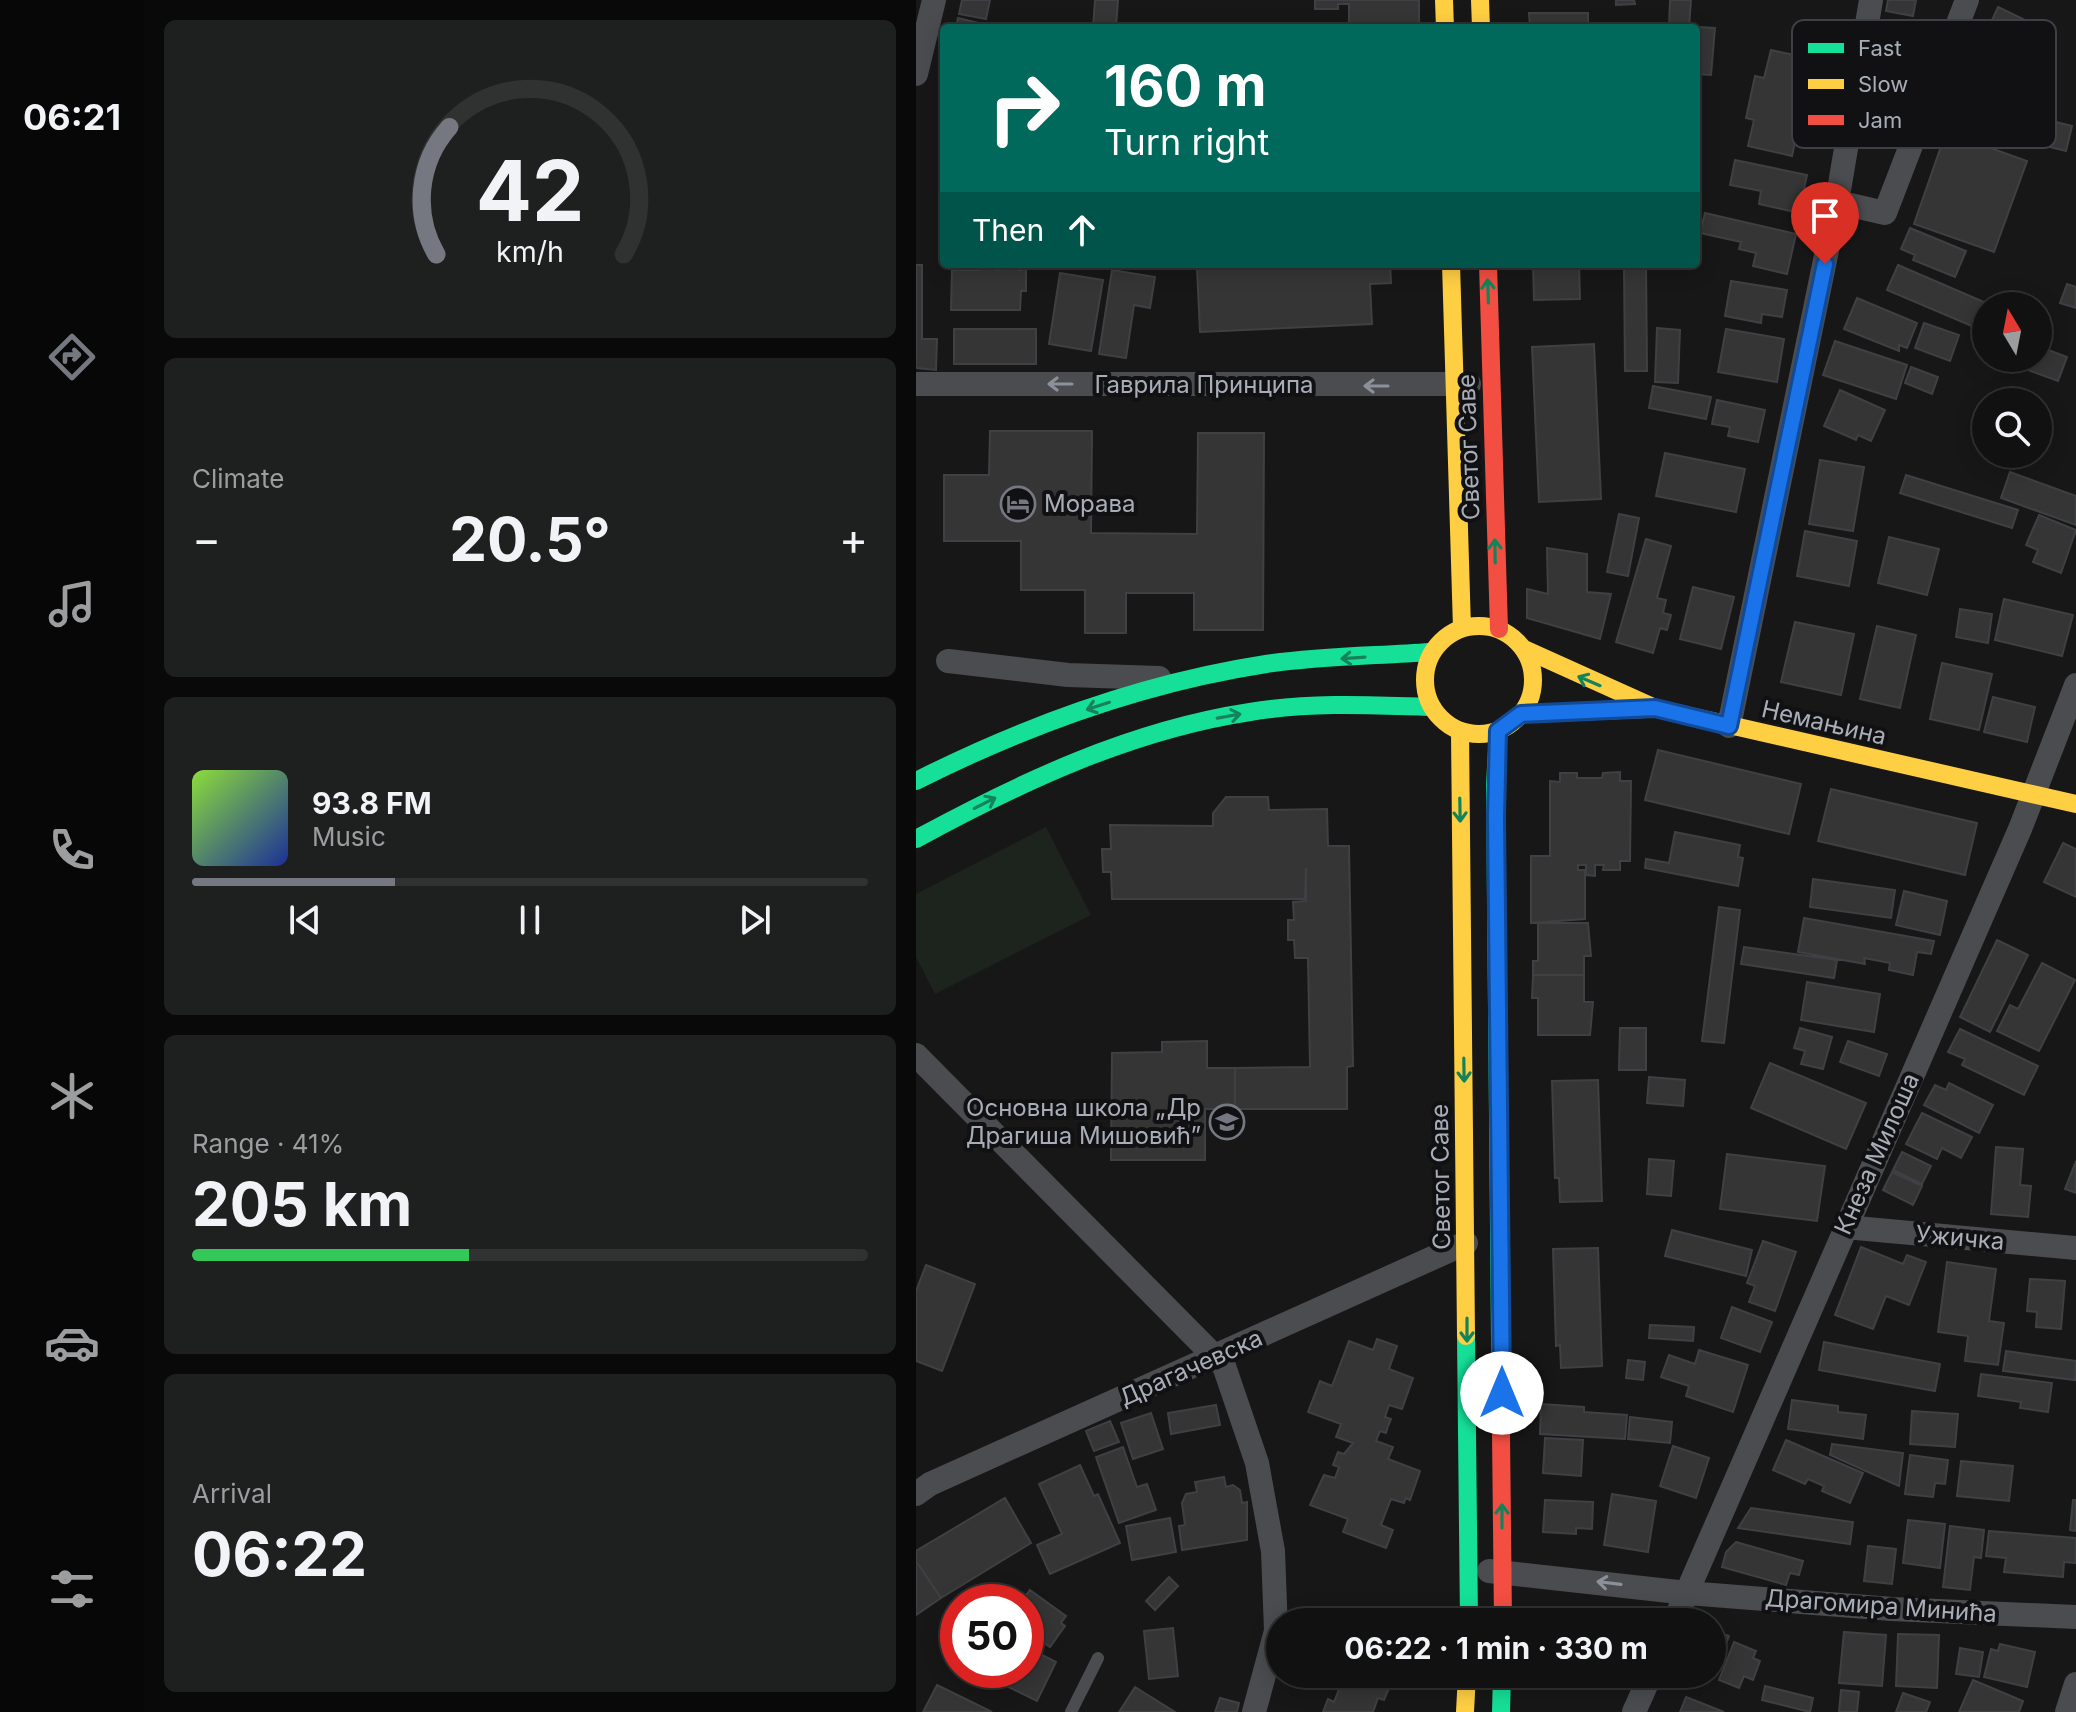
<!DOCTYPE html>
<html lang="en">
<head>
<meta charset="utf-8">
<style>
	:root { --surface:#111; --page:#1e1f1f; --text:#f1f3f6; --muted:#9c9d9f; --line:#303131; --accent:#757880 }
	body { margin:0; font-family:Inter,sans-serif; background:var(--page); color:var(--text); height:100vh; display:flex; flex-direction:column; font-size:30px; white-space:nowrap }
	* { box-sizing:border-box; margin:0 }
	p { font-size:26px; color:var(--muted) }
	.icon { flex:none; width:44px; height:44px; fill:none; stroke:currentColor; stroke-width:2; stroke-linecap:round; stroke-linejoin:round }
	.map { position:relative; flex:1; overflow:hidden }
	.details { display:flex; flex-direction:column; gap:20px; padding:20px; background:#090909; width:772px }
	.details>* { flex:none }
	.banner { position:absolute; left:24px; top:24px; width:760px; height:244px; border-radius:8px; box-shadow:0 4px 20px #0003,0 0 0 2px var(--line); background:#00695c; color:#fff; overflow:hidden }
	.needle { width:52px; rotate:350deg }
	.tools { position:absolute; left:1056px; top:292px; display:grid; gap:16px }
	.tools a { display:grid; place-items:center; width:80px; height:80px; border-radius:50%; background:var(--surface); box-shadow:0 4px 20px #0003,0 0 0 2px var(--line); font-size:40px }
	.speed { position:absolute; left:24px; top:1584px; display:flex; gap:16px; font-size:40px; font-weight:700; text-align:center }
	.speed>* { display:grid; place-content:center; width:104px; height:104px; border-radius:50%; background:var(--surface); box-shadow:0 4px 20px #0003,0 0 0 2px var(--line); line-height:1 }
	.speed .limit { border:12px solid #d22; background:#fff; color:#111 }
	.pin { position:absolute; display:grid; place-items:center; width:68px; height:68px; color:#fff; margin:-82px -34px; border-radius:50% 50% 50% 0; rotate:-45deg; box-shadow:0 0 8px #0007 }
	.pin .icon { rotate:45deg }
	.me { position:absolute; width:88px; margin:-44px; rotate:0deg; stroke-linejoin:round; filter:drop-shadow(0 0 6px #0008) }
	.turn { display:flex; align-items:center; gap:28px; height:168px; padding:0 32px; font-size:36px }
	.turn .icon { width:104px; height:104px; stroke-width:2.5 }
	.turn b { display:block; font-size:56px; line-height:68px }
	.then { display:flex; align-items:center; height:76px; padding:0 32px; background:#0003; gap:16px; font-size:30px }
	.big { font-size:60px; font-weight:700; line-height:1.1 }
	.details .widget { flex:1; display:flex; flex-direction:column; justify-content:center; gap:12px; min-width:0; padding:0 28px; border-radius:12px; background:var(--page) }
	.details .dial { align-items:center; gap:0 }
	.dial svg { height:208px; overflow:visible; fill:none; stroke:var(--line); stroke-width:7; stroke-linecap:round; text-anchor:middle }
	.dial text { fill:var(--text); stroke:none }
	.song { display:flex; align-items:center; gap:24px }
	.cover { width:96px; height:96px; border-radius:12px; background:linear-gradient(135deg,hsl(90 70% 55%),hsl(230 70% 35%)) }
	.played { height:8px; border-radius:4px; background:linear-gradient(90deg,var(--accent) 30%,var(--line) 30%) }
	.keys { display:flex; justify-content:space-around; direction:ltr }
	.heat { display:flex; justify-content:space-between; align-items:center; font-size:44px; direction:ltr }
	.charge { height:12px; border-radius:6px; background:linear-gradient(90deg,#34c759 41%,var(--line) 0) }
	.trip { position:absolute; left:350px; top:1608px; width:460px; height:80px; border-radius:40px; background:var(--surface); box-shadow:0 4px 20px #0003,0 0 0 2px var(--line); font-weight:700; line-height:80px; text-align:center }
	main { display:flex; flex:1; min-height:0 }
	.tab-bar { display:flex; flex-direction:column; width:144px; justify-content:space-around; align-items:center; background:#070707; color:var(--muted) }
	.tab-bar .icon { width:56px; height:56px }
	.tab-bar .current { color:var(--accent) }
	.tab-bar b { font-size:36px; color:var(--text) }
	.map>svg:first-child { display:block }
</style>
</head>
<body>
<main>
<nav class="tab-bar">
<b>06:21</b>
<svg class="icon current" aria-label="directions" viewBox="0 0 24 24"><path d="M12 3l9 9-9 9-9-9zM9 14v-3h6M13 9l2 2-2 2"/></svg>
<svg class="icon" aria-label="music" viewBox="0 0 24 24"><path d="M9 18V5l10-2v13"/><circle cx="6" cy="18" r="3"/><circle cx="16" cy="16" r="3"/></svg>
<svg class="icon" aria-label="phone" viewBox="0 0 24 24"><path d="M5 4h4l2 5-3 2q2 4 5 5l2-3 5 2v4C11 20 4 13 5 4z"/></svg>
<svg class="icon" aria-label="climate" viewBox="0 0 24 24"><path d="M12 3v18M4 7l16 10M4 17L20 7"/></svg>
<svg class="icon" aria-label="car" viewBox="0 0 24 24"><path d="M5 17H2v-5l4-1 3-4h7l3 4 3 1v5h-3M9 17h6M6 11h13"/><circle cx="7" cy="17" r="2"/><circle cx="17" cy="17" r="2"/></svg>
<svg class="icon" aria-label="filters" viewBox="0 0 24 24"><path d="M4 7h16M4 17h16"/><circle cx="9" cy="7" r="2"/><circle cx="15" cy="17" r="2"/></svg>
</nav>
<section class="details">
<div class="widget dial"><svg viewBox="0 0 100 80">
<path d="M14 69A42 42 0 1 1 86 69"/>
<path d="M14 69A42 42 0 0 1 19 20" stroke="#757880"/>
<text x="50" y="56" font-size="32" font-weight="700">42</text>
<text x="50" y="72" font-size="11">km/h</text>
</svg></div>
<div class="widget"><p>Climate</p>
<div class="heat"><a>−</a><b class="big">20.5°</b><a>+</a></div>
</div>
<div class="widget">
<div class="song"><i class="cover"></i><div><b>93.8 FM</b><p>Music</p></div></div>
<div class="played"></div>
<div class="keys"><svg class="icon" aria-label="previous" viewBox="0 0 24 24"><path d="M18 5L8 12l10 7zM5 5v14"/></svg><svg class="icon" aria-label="pause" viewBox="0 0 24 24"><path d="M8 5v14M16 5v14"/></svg><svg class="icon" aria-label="next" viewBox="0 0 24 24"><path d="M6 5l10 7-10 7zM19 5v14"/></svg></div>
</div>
<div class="widget"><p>Range · 41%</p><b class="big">205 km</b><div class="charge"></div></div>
<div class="widget"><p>Arrival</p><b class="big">06:22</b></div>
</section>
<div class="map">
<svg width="1160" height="1712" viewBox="0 0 1160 1712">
	<rect width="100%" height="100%" fill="#171717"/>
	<path fill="#1d241e" d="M130 827 175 915 19 994 0 957V894Z"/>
	<path fill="#353536" stroke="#3f4043" stroke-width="2" d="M46 0H74L70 19 43 14Z
		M179 0H202L200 28H177Z
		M399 0H503V28H433V4H422V9H399Z
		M700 0H718L719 4 700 5Z
		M754 0H775L773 28H753Z
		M972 0H1000L997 16 970 11Z
		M1082 7 1130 30 1118 54 1106 48 1101 58 1066 42Z
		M613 13H672V28H614Z
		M42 18 71 25 70 28H40Z
		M783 27 799 28 795 75 780 74Z
		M855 50 897 59 876 156 832 146 838 120 830 118 839 76 848 78Z
		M1072 105 1156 126 1150 151 1066 130Z
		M1030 132 1111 161 1078 252 998 224Z
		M819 160 891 175 883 213 843 204 845 191 814 185Z
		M789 213 880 234 871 274 837 266 840 253 823 249 825 242 784 233Z
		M994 228 1050 251 1039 277 997 260 999 255 985 249Z
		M80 264H128V266L80 270Z
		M295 264H334L335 267 366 264V267L474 264 475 283 454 284 456 324 284 332 281 268 295 267Z
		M617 264H663L664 299 618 300Z
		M708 264H730L731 371H709Z
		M0 265H6V339H21L20 370 0 368Z
		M64 265 105 270V266H110V291H105L104 310H35L36 270H64Z
		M982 265 1068 302 1058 327 971 290Z
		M196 270 239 277 234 308 218 305 210 358 183 354Z
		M144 273 187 280 175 351 133 344Z
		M815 281 871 290 866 317 846 314 845 323 809 316Z
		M1151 284 1160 287V308L1144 303Z
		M941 298 1001 323 991 348 983 345V351L928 329Z
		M1008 323 1043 335 1034 361 999 348Z
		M741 328 764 330 762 383 739 382Z
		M38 329H120V364H38Z
		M810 329 868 339 861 382 802 372Z
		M919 341 991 365 980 399 907 375Z
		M678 344 685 499 623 502 616 347Z
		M1122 346 1151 357 1142 381 1112 370 1117 358H1122Z
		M995 367 1022 377 1016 394 989 383Z
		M737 386 795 397 790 419 733 408Z
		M924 390 969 410 955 441 942 435 940 440 908 426Z
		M801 400 849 410 842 442 812 436 814 427 796 424Z
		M74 431H176L175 533 281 534 282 433H348L347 630H278V593H210V633H169V590H105V541H28V475H73Z
		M749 453 829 469 820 512 740 496Z
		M904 460 948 467 937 531 893 524Z
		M1094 472 1160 496V525L1085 498Z
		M990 475 1102 510 1096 528 984 493Z
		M703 514 723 518 712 576 691 572Z
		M1123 515 1160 530 1145 573 1117 562 1122 550 1110 545Z
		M889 531 941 541 933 586 881 576Z
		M973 537 1023 549 1011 595 962 583Z
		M730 539 755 546 741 598 750 600 747 613 755 615 751 630 744 628 737 653 700 642Z
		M631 548 671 554V592L695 594 684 639 611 618V589L632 594Z
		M777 587 818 597 805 649 764 639Z
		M1088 599 1157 615 1146 656 1079 640Z
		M1044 609 1076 614 1072 643 1040 637Z
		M879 622 938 634 925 695 865 682Z
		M961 626 1000 635 984 708 944 699Z
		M1026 663 1076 674 1063 730 1014 719Z
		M1077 697 1119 707 1111 742 1068 732Z
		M742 750 885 784 873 834 729 800Z
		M704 772V781H715L714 861H704V870H687L688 865H679V876L670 875V865H662V870H669V919L615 923V856H634V781L644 782V773H661V778H686L687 773Z
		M915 789 1061 823 1049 875 902 841Z
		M310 797H352L353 810 411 809 412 846H433L437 1066 431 1067V1109H319V1068L394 1067 392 958H379L378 940H372V920H378L377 902 390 901V868L389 899H196L195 872H187L186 849H195L194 825 297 826V813Z
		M759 832 824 845 822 857 827 858 822 886 729 868 730 859 753 863Z
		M1147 843 1160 849V897L1128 882Z
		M897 879 979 890 975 918 894 907Z
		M988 891 1031 901 1024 935 980 925Z
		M803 907 824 910 808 1043 786 1041Z
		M888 918 1018 941 1015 954 1001 952 997 975 973 970 974 963 948 958 949 964 882 952Z
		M622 923H672L675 956H668V975H617V961H622Z
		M1081 940 1112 955 1074 1032 1044 1017Z
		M828 947 921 960 918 978 825 964Z
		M1126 963 1159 980 1123 1051 1081 1031 1094 1005 1102 1009Z
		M617 975H668V1002H677L674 1035H622V998H616Z
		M891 982 964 994 958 1032 885 1020Z
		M704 1028H730V1070H703Z
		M884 1028 916 1037 907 1069 885 1064 889 1051 878 1048Z
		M1044 1029 1122 1066 1108 1095 1046 1065 1049 1059 1032 1052Z
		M291 1041V1068H319V1109H289V1160H195L196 1053 246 1052V1042Z
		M932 1041 971 1054 963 1076 924 1062Z
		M854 1063 950 1103 930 1149 835 1108Z
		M733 1077 769 1080 767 1106 731 1103Z
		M682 1080 686 1201 644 1202 643 1178H639L636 1081Z
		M1033 1083 1077 1105 1063 1133 1008 1105 1019 1085 1030 1090Z
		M1006 1113 1056 1137 1045 1158 1026 1148 1021 1159 990 1144Z
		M1080 1147 1107 1149 1104 1185 1115 1186 1112 1217 1075 1214Z
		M986 1152 1015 1166 1006 1184 977 1170Z
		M811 1154 909 1166 901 1221 804 1209Z
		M733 1159 758 1161 755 1196 731 1194Z
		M1160 1161V1193L1149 1189Z
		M976 1172 1006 1186 997 1205 967 1190Z
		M756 1230 836 1250 830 1276 749 1256Z
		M847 1241 880 1252 859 1311 833 1302 839 1286 831 1283Z
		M945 1247 987 1264 991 1255 1010 1262 993 1305 970 1296 957 1329 919 1315Z
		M682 1248 686 1366 645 1368 644 1345 640 1346 637 1249Z
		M1031 1262 1080 1269 1073 1321 1088 1323 1082 1365 1049 1361 1052 1336 1022 1332Z
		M10 1265 59 1284 26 1371 0 1361V1291Z
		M1114 1279 1149 1281 1145 1329 1120 1327 1121 1312 1111 1311Z
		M816 1307 856 1322 844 1352 805 1338Z
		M734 1325 778 1327 777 1341 733 1338Z
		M461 1339 481 1346 473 1369 497 1378 486 1409 473 1405 469 1417 475 1419 472 1426 470 1433 464 1431 460 1441 477 1447 472 1459 504 1471 494 1500 490 1498 488 1503 475 1499 465 1525 477 1530 470 1548 427 1532 432 1519 394 1505 408 1475 419 1478 423 1467 417 1465 422 1452 428 1454 437 1443 420 1437 425 1424 392 1412 404 1381 416 1386 433 1341 457 1350Z
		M908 1342 1024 1364 1019 1391 903 1370Z
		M783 1350 832 1365 817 1412 770 1396 773 1386 745 1377 753 1355 779 1364Z
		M1090 1351 1160 1361 1159 1380 1087 1371Z
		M712 1360 729 1362 727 1380 710 1378Z
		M1065 1374 1136 1383 1132 1412 1104 1408 1105 1402 1062 1396Z
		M876 1400 922 1406V1412L950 1415 947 1439 872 1429Z
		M625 1404 668 1407V1412L711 1415 709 1439 624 1434Z
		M300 1405 304 1425 255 1434 252 1413Z
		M996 1411 1042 1414 1039 1447 994 1444Z
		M235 1413 247 1449 217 1459 205 1423Z
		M714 1417 756 1422 754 1443 712 1439Z
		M194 1421 203 1442 178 1451 170 1431Z
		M629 1438 667 1440 665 1476 627 1473Z
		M870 1440 947 1473 934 1503 906 1491 908 1486 892 1479 889 1484 857 1470Z
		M916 1444 987 1453 983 1486 914 1455Z
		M757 1446 793 1458 780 1498 744 1486Z
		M207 1447 221 1487 231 1484 240 1510 203 1523 180 1457Z
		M994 1455 1032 1460 1029 1484 1019 1483 1017 1497 989 1494Z
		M1045 1461 1097 1466 1093 1501 1041 1496Z
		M164 1465 178 1496 182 1494 204 1543 134 1574 121 1545 146 1534 123 1484Z
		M308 1477 310 1487 317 1485 324 1490 326 1503 331 1502V1540L266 1550 263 1526 269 1525 266 1503 270 1494 281 1492 279 1482Z
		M696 1494 740 1501 732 1552 688 1545Z
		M89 1498 115 1543 25 1598 0 1561V1551Z
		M629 1500 677 1502 676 1529 660 1528V1534L627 1532Z
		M1157 1500H1160V1531L1154 1530Z
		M835 1508 937 1522 934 1544 822 1528Z
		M254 1518 260 1552 216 1560 210 1526Z
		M992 1520 1029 1524 1024 1568 987 1563Z
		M1034 1526 1068 1530 1065 1558 1058 1557 1054 1590 1027 1587Z
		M1073 1531 1160 1538V1563L1148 1562 1147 1577 1088 1572 1090 1558 1070 1556Z
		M820 1542 887 1561 883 1575 874 1573 870 1585 806 1567 810 1552Z
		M952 1546 980 1549 976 1584 948 1581Z
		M0 1561 25 1598 0 1615Z
		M253 1577 262 1586 239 1610 230 1601Z
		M114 1590 150 1616 145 1623 149 1626 134 1647 110 1630V1602H105Z
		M450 1613 464 1622H432L434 1615 447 1620Z
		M257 1628 262 1676 233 1679 228 1631Z
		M796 1630 813 1636 796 1678 785 1674H796Z
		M928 1632 970 1635 966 1686 923 1683Z
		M982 1634 1023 1635 1021 1688 980 1686Z
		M818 1642 840 1651 837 1658 844 1661 837 1680 828 1676 823 1688 803 1680Z
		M1084 1644 1119 1652 1111 1687 1068 1677 1075 1649 1082 1651Z
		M110 1647 140 1662 121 1701 76 1679 80 1670H110Z
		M1044 1648 1067 1652 1063 1677 1040 1674Z
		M392 1674H472L468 1684 474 1686 468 1700 462 1698 457 1712H407L412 1699 418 1702 423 1689Z
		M1057 1680 1107 1701 1103 1712H1043Z
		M21 1685 76 1712H7Z
		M849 1686 897 1698 894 1712 846 1700Z
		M219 1687 259 1712H203Z
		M925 1690 943 1692 941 1712H923Z
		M987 1693 1014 1702 1010 1712H980Z
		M770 1697 808 1712H764Z
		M304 1698 323 1703 321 1712H299Z"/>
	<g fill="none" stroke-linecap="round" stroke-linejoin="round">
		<path stroke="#4b4c50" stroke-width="12" d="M155 1712 182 1658"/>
		<path stroke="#4b4c50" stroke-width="24" d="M0 74 18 0
			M921 202 969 213 1051 0
			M0 384H553
			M32 661 152 675 243 678
			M813 726 921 202 955 0
			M0 1055 308 1366 341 1463 357 1551 360 1631 338 1712
			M929 1227 1160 1248
			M0 1494 14 1484 550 1243
			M573 1571 771 1593 976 1609 1160 1617
			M758 1622 1104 829 1160 685
			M718 1712 735 1674
			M1151 1712 1160 1684"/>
		<path stroke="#16e098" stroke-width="18" d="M582 731 579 785 584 1338
			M0 781C111 725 227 683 350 664 404 656 459 656 514 652
			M0 839C105 782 215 730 334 712 394 702 455 705 516 707
			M550 1336 553 1622
			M585 1712 586 1674"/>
		<path stroke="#ffcf43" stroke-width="18" d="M528 0 529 28
			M564 0 565 28
			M535 264 546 628
			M509 680a54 54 0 1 1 108 0a54 54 0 1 1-108 0Z
			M608 649 739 708 1160 804
			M605 714 729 709
			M544 732 550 1336
			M549 1712 551 1674"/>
		<path stroke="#f24e42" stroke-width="18" d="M572 264 583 629
			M584 1338 587 1622"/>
	</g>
	<defs><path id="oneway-shaft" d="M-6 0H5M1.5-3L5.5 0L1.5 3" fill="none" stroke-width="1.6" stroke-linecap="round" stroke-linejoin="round" transform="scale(2)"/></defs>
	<g stroke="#14835c">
		<use href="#oneway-shaft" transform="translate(572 291) rotate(-92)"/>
		<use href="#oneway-shaft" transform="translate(579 551) rotate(-91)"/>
		<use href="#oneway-shaft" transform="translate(437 658) rotate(176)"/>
		<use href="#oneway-shaft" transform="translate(673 681) rotate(-157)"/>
		<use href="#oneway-shaft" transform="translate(182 706) rotate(162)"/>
		<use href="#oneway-shaft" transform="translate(313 716) rotate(-10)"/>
		<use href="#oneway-shaft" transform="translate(69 803) rotate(-27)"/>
		<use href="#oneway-shaft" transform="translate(544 810) rotate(89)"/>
		<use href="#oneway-shaft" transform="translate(548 1070) rotate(89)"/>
		<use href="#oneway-shaft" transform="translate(551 1330) rotate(90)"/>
		<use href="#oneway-shaft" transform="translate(586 1516) rotate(-90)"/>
	</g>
	<g stroke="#8c9099">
		<use href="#oneway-shaft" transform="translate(144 384) rotate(-180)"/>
		<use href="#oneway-shaft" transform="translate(460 386) rotate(-180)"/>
		<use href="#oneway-shaft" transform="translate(693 1583) rotate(-173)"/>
	</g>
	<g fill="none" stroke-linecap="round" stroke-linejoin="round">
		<g stroke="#114b97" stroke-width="20">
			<path id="route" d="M586 1393 580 817 582 731 605 714 739 708 813 726 909 264"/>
		</g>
		<use href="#route" stroke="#1a73e8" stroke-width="14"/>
	</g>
	<defs>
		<g id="hotel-ring" transform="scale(1.8)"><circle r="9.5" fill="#111113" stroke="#757880" stroke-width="1.5"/><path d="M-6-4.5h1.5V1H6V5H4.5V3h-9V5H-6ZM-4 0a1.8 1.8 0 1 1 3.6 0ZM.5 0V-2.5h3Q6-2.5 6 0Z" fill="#757880"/></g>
		<g id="school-ring" transform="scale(1.8)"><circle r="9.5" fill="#111113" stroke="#757880" stroke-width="1.5"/><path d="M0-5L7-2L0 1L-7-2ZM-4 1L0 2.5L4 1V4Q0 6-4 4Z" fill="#757880"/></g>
	</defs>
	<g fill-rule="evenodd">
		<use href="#hotel-ring" x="102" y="504"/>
		<use href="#school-ring" x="311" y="1122"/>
	</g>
	<g text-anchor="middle" stroke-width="8" stroke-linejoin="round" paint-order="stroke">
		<g font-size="24" fill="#a8adb8" stroke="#111113">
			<text x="288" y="393">Гаврила Принципа</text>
			<text transform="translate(553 447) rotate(-92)" y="8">Светог Саве</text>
			<text transform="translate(908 723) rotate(13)" y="8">Немањина</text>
			<text transform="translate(961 1154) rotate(-66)" y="8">Кнеза Милоша</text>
			<text transform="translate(525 1177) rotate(-91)" y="8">Светог Саве</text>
			<text transform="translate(1044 1238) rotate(5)" y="8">Ужичка</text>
			<text transform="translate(275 1368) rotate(-24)" y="8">Драгачевска</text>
			<text transform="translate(965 1606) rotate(4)" y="8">Драгомира Минића</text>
		</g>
		<g font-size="24" fill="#a8adb8" stroke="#111113" text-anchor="start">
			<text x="128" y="512">Морава</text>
			<text x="285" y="1116" text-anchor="end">Основна школа „Др<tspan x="285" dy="28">Драгиша Мишовић”</tspan></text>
		</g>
	</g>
	<rect x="876" y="20" width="264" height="128" rx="12" fill="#111113" stroke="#3e4045" stroke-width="2"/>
	<rect x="892" y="43" width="36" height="10" fill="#16e098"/>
	<rect x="892" y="79" width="36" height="10" fill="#ffcf43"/>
	<rect x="892" y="115" width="36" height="10" fill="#f24e42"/>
	<g font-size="22" fill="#a8adb8">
		<text x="942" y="56">Fast</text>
		<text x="942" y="92">Slow</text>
		<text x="942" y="128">Jam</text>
	</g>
</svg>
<div class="tools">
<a><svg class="needle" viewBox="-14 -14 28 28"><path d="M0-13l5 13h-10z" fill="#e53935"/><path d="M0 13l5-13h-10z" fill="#9c9d9f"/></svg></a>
<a><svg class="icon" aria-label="search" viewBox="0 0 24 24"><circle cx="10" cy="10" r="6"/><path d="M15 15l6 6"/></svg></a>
</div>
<div class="speed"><div class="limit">50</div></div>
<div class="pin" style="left:909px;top:264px;background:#d93025"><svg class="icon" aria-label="arrive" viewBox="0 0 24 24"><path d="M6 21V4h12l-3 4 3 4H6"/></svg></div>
<svg class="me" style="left:586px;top:1393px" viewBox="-20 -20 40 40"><circle r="19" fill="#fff"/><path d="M0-13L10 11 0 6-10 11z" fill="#1a73e8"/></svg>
<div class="trip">06:22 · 1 min · 330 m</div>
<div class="banner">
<div class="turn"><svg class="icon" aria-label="right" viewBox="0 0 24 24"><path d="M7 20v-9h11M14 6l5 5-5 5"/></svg><div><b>160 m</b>Turn right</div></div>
<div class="then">Then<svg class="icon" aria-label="ahead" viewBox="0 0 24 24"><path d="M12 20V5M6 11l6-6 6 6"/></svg></div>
</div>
</div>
</main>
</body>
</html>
